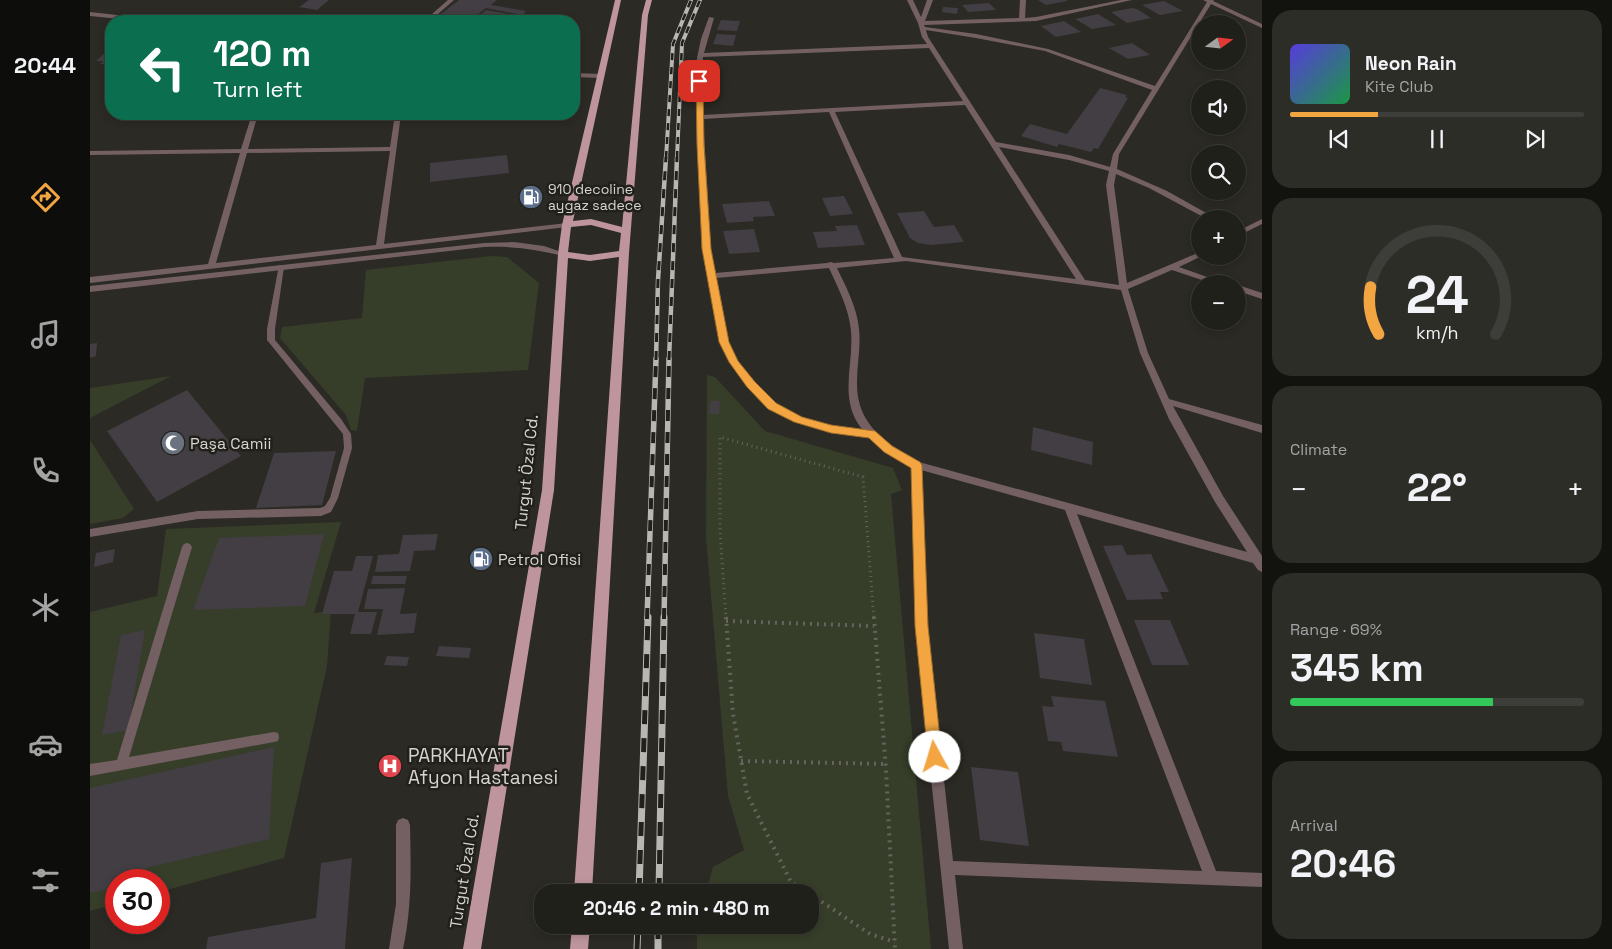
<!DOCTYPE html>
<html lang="en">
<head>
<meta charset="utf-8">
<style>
	:root { --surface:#20201b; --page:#2d2d28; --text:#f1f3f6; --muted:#a2a3a3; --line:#3d3e3a; --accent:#f2a541 }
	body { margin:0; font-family:"Space Grotesk",sans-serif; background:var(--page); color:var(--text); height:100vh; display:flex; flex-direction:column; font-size:19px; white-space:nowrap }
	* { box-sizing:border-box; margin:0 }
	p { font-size:16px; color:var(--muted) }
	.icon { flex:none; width:28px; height:28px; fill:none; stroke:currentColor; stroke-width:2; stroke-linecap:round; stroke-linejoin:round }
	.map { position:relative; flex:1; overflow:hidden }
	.side { display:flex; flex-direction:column; gap:10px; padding:10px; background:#12120f; width:350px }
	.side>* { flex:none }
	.top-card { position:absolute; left:15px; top:15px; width:475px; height:105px; border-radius:20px; box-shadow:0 2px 8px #0003,0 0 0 1px var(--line); background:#0b6e4f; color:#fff; overflow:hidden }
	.needle { width:32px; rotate:75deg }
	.tools { position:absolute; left:1101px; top:15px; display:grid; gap:10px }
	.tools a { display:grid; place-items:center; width:55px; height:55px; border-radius:50%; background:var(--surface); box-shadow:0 2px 8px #0003,0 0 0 1px var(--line); font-size:25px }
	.speed { position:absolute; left:15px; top:869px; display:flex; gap:10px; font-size:25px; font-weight:700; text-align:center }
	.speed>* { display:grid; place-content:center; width:65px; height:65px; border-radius:50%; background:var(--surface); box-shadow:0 2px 8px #0003,0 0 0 1px var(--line); line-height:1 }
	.speed .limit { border:8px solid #d22; background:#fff; color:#111 }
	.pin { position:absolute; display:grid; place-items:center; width:42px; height:42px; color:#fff; margin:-21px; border-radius:10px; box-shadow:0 2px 8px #0006 }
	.me { position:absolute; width:55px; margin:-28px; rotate:354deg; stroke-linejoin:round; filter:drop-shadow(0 0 4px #0008) }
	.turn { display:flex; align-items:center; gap:18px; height:105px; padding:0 25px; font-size:22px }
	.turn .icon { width:65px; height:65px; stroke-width:2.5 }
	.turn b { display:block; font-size:35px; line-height:42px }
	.big { font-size:38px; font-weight:800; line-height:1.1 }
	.side .tile { flex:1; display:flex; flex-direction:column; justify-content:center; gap:8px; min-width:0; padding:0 18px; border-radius:20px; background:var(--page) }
	.side .dial { align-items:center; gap:0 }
	.dial svg { height:130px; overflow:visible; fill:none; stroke:var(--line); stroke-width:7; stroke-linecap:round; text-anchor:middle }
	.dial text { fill:var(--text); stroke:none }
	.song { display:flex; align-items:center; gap:15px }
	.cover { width:60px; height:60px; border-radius:8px; background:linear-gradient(135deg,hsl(250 70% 55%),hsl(140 70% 35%)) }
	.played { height:5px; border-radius:2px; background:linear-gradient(90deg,var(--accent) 30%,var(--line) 30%) }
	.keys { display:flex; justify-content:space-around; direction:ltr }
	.heat { display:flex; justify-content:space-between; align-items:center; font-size:28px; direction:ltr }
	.charge { height:8px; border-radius:4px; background:linear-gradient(90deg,#34c759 69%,var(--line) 0) }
	.trip { position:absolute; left:444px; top:884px; width:285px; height:50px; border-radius:20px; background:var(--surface); box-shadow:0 2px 8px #0003,0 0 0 1px var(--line); font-weight:800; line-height:50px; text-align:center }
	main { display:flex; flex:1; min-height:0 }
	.tabs { display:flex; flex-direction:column; width:90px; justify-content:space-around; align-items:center; background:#0d0d0b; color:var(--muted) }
	.tabs .icon { width:35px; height:35px }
	.tabs .current { color:var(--accent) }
	.tabs b { font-size:22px; color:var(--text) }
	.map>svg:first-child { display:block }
</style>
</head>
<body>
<main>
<nav class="tabs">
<b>20:44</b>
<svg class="icon current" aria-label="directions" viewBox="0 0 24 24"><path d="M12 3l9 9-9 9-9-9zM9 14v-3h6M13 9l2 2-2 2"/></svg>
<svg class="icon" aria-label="music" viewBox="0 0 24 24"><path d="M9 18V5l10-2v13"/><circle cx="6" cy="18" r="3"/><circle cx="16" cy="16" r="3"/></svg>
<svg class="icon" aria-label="phone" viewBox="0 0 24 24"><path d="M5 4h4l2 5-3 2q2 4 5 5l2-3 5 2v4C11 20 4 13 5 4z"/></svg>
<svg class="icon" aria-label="climate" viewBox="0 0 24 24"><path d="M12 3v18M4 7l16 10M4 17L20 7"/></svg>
<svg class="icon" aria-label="car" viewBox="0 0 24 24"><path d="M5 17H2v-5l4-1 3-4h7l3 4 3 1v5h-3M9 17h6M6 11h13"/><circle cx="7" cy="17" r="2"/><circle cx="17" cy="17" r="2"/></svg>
<svg class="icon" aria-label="filters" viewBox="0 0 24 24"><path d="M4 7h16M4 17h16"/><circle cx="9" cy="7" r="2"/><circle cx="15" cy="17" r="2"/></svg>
</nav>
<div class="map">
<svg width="1172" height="949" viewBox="0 0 1172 949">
	<rect width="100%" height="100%" fill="#2b2a24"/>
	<path fill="#363e29" d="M402 256 417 257 449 283 438 370 275 378 267 431 261 430 256 415 190 338 192 327 272 318 276 270Z
		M617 375 625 377 675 431 803 468 812 490 801 494 841 949H607V925H720V892H616L623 867 654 850 638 796 616 537Z
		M81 376 2 417 0 419V388Z
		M0 440 44 509 33 518 0 524Z
		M251 522 224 613 241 611 237 666 194 858 69 892V880H26V904L0 911V612L67 596 76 529Z"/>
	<path fill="#423e43" d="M219 0H239L227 10 209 7Z
		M369 0H407L401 5 436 11 432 15 396 8 382 19 351 14Z
		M948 0H977V1L956 5Z
		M1074 1 1093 11 1070 15 1052 5Z
		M899 3 906 10 878 12 872 5Z
		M853 7 868 8 867 14 852 12Z
		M1042 8 1047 9 1061 18 1037 23 1021 12Z
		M396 10 445 18 442 21 434 20 432 21 384 20Z
		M1008 14 1026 25 1002 29 985 19Z
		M631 20 650 21 647 31 627 30Z
		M974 21 991 32 966 37 951 26Z
		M627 34 646 35 643 46 623 44Z
		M1042 43 1060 55 1038 59 1019 48Z
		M17 51H21V65L10 64 13 61H6Z
		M1010 88 1037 95 1035 97 1038 98 1008 149 1004 148 1001 152 969 144 967 147 931 136 940 124 977 134Z
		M417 155 419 173 340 182V163Z
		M754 196 763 214 740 216 732 198Z
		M679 201 685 216 663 217 664 221 637 223 632 204Z
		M834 211 844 227 864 225 874 242 841 245 828 243 820 238 807 213Z
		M767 225 775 245 728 248 723 232 747 231 745 226Z
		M664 229 670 252 639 254 633 231Z
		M7 343 6 356 0 358V344Z
		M97 390 151 456 67 502 17 431Z
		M620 401H630L629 414H619Z
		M943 427 1003 442 1002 465 941 450Z
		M246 451 232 505 166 508 184 453Z
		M234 534 215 606 103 610 129 538Z
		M348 534 345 550 324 551 320 571 285 572 288 555 309 554 313 535Z
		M1032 545 1037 555 1061 554 1079 592H1070L1073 599 1037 600 1013 546Z
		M25 549 23 562 4 567 6 553Z
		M266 556H283L268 612H287L281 634H260L265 614H232L244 571H262Z
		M283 576H317L315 584H281Z
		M315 588 310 614 327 613 324 633 287 635 293 609H274L278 589Z
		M1044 620H1080L1099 665H1062Z
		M55 630 38 730 12 735 31 635Z
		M944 633 994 639 1002 685 950 678Z
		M349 646 381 648 379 658 346 656Z
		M297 656 319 657 317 666 294 665Z
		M961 696 1015 701 1028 757 973 751 971 742 958 741 952 706 964 707Z
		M184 747 179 839 56 868 54 880H26V887L0 893V788Z
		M881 767 928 772 939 846 890 840Z
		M262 858 255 949H116L118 937 226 918 231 863Z"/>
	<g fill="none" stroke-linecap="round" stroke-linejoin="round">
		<path stroke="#65645e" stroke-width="3" stroke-dasharray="1 4" stroke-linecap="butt" d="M636 619 630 531V437L773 477 784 619"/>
		<path stroke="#65645e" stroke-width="4" stroke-dasharray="2 5" stroke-linecap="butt" d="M636 617 643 714 657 794 701 882 717 892
			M784 617 796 770 805 949
			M636 621 784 626
			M651 761 795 764
			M720 894 780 934 805 942"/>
		<path fill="#746063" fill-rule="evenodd" d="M189 265H191L194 267 185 329V340L251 419 261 434 262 448 248 498 241 512 231 516 108 519 0 537V529L108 511 230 508 235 506 240 498 254 448 253 434 177 340V329Z
			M97 543 100 544 102 547 39 757 184 732 188 733 189 737 188 741 184 742 0 776V764L27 760 92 547 94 544Z"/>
		<path fill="#746063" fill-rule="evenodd" d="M358 0H364L340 21H334Z
			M817 0H823L831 17 837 0H843L835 21 929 18 930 0H936L935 18 946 17 1031 0H1042L946 21 834 25 835 27 886 34 958 49 1065 86 1117 2 1113 0H1124L1123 1 1172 24V28L1121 4 1029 154 1027 169 1077 191 1127 219H1117L1059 188 1026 174 1024 185 1037 283 1110 252V256H1112L1089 267 1137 284H1124L1082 270 1038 289 1058 353 1079 399 1172 425V433L1083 406 1133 496 1172 556V572L1168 570 1163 563 987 514 1126 871 1172 873V887L865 875 873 949H859L825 626 821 467 798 453 779 437 741 433 705 421 679 408 658 387 641 364 630 342 613 249 607 145 606 63 611 39 619 17 624 18 614 53 837 44 832 37 828 23ZM836 30 886 38 955 51 1062 90 1023 154 1020 167 979 155 906 142 838 37ZM839 48 873 101 613 115V57ZM875 105 986 279 812 257 745 112ZM739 112 804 258 744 263 741 262 737 263 625 273 621 249 613 119ZM909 147 979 160 1019 171 1016 185 1029 285 995 280ZM816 261 1031 290 1050 353 1079 419 1125 502 1157 552 829 462C796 443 766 425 767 382 767 364 771 347 769 329 767 307 756 287 747 268ZM739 268C748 288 759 308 761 331 764 365 748 399 772 429L741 425 711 417 685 404 664 383 648 361 638 342 626 278ZM831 470 975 510 1112 871 863 861 837 626Z
			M0 12 63 19 66 21H50L0 16Z
			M484 73 511 74 514 76 511 78 484 77Z
			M162 114H168L158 149 300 147 305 114H311L294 244 477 223 481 225 477 227 0 283V277L118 264 150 153 0 155V151L151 149ZM300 151 286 245 126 263 157 153Z
			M1172 219V224L1148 236V231Z
			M424 242 454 246 477 254 473 256C446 249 422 246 394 247L0 292V286L394 243Z
			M1148 285 1172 293V299L1148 291Z
			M313 818 318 820 320 825C321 867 322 908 313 949H299L306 904V825L308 820Z"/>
		<path fill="#be959c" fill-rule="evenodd" d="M525 0H531L483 221 501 219 532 227 552 15 556 0H562L558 15 539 253 502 892H484L529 257 500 261 478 258 464 490 391 949H373L452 490 468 254 472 225ZM501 225 531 233 529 251 500 255 478 252 481 227Z
			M482 925H500L498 949H480Z"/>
		<g stroke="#b8b7b3" stroke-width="4">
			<path id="rail-far3" d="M576 158 583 44 601 0
				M587 158 592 43 610 0"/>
		</g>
		<g stroke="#b8b7b3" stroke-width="4.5">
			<path id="rail-far2" d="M566 360 568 280 576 157
				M579 360 587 157"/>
		</g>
		<g stroke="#b8b7b3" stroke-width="5.5">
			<path id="rail-far1" d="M557 619 566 359
				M574 619 579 359"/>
		</g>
		<g stroke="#b8b7b3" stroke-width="7">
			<path id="rail" d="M549 892 558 617
				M569 892 574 617
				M568 925V949
				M547 949 548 925"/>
		</g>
		<use href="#rail-far3" stroke="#21201a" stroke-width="2.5" stroke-dasharray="7" stroke-linecap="butt"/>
		<use href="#rail-far2" stroke="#21201a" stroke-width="3" stroke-dasharray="9" stroke-linecap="butt"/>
		<use href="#rail-far1" stroke="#21201a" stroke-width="4" stroke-dasharray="11" stroke-linecap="butt"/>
		<use href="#rail" stroke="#21201a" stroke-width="5" stroke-dasharray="14" stroke-linecap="butt"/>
	</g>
	<path fill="#f2a541" stroke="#9d6b2a" d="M609 79 613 81 614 145 621 249 639 342 648 361 665 382 686 403 712 417 741 425 785 431 802 446 830 462 832 465 838 626 852 757 850 762 845 764 840 762 838 757 825 626 821 468 794 452 779 438 741 433 704 422 678 409 657 387 639 362 629 342 612 249 607 145 606 81Z"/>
	<defs>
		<g id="fuel-disc" transform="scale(1.25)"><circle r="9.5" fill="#5c6f8a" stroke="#21201a"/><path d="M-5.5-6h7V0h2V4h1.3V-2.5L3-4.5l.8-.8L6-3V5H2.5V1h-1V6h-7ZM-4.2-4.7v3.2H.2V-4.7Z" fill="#fff"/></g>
		<g id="mosque-disc" transform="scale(1.25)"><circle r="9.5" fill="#6b7280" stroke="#21201a"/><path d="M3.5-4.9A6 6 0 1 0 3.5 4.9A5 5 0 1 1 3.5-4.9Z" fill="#fff"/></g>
		<g id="hospital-disc" transform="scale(1.25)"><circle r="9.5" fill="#e0444e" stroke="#21201a"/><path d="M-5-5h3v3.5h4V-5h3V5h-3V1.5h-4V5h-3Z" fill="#fff"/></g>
	</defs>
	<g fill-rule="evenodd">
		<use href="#fuel-disc" x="441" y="197"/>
		<use href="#mosque-disc" x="83" y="443"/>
		<use href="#fuel-disc" x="391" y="559"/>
		<use href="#hospital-disc" x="300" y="766"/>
	</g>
	<g text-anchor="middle" stroke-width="5" stroke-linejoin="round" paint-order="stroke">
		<g font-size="14" fill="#d5d4d0" stroke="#21201a" text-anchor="start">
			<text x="458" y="194">910 decoline<tspan x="458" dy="16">aygaz sadece</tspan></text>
		</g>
		<g font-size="16" fill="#d5d4d0" stroke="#21201a" text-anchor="start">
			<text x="100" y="449">Paşa Camii</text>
			<text x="408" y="565">Petrol Ofisi</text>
		</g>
		<g font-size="16" fill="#d5d4d0" stroke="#21201a">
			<text transform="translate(436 472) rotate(-84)" y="6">Turgut Özal Cd.</text>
			<text transform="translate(374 871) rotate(-81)" y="6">Turgut Özal Cd.</text>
		</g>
		<g font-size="19" fill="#d5d4d0" stroke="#21201a" text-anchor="start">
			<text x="318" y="762">PARKHAYAT<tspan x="318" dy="22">Afyon Hastanesi</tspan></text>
		</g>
	</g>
</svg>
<div class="tools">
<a><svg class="needle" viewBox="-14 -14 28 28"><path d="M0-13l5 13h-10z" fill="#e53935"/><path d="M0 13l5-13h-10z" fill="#a2a3a3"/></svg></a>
<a><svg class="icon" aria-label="sound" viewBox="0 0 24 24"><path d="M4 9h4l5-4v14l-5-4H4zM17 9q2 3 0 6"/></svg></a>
<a><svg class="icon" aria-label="search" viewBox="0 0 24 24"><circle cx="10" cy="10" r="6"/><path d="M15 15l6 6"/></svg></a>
<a>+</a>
<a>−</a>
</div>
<div class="speed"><div class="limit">30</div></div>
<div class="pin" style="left:609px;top:81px;background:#d93025"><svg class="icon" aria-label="arrive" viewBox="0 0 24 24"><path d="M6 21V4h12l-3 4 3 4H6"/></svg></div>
<svg class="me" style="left:845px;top:757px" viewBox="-20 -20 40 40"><circle r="19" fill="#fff"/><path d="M0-13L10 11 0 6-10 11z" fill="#f2a541"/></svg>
<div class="trip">20:46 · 2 min · 480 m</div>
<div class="top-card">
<div class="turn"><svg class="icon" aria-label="left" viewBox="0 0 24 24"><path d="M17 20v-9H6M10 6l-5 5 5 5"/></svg><div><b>120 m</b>Turn left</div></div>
</div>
</div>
<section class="side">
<div class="tile">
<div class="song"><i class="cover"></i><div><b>Neon Rain</b><p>Kite Club</p></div></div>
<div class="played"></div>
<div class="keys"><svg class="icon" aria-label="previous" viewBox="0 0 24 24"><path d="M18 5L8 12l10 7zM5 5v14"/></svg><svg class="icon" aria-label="pause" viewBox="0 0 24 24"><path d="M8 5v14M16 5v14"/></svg><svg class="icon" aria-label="next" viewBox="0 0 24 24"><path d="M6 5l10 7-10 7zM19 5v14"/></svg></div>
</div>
<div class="tile dial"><svg viewBox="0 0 100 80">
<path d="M14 69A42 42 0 1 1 86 69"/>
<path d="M14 69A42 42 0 0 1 9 40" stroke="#f2a541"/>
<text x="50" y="56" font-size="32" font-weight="700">24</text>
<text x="50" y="72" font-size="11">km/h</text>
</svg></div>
<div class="tile"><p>Climate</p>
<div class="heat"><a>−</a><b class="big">22°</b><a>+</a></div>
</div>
<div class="tile"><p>Range · 69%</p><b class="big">345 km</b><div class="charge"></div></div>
<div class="tile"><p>Arrival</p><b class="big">20:46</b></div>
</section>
</main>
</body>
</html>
